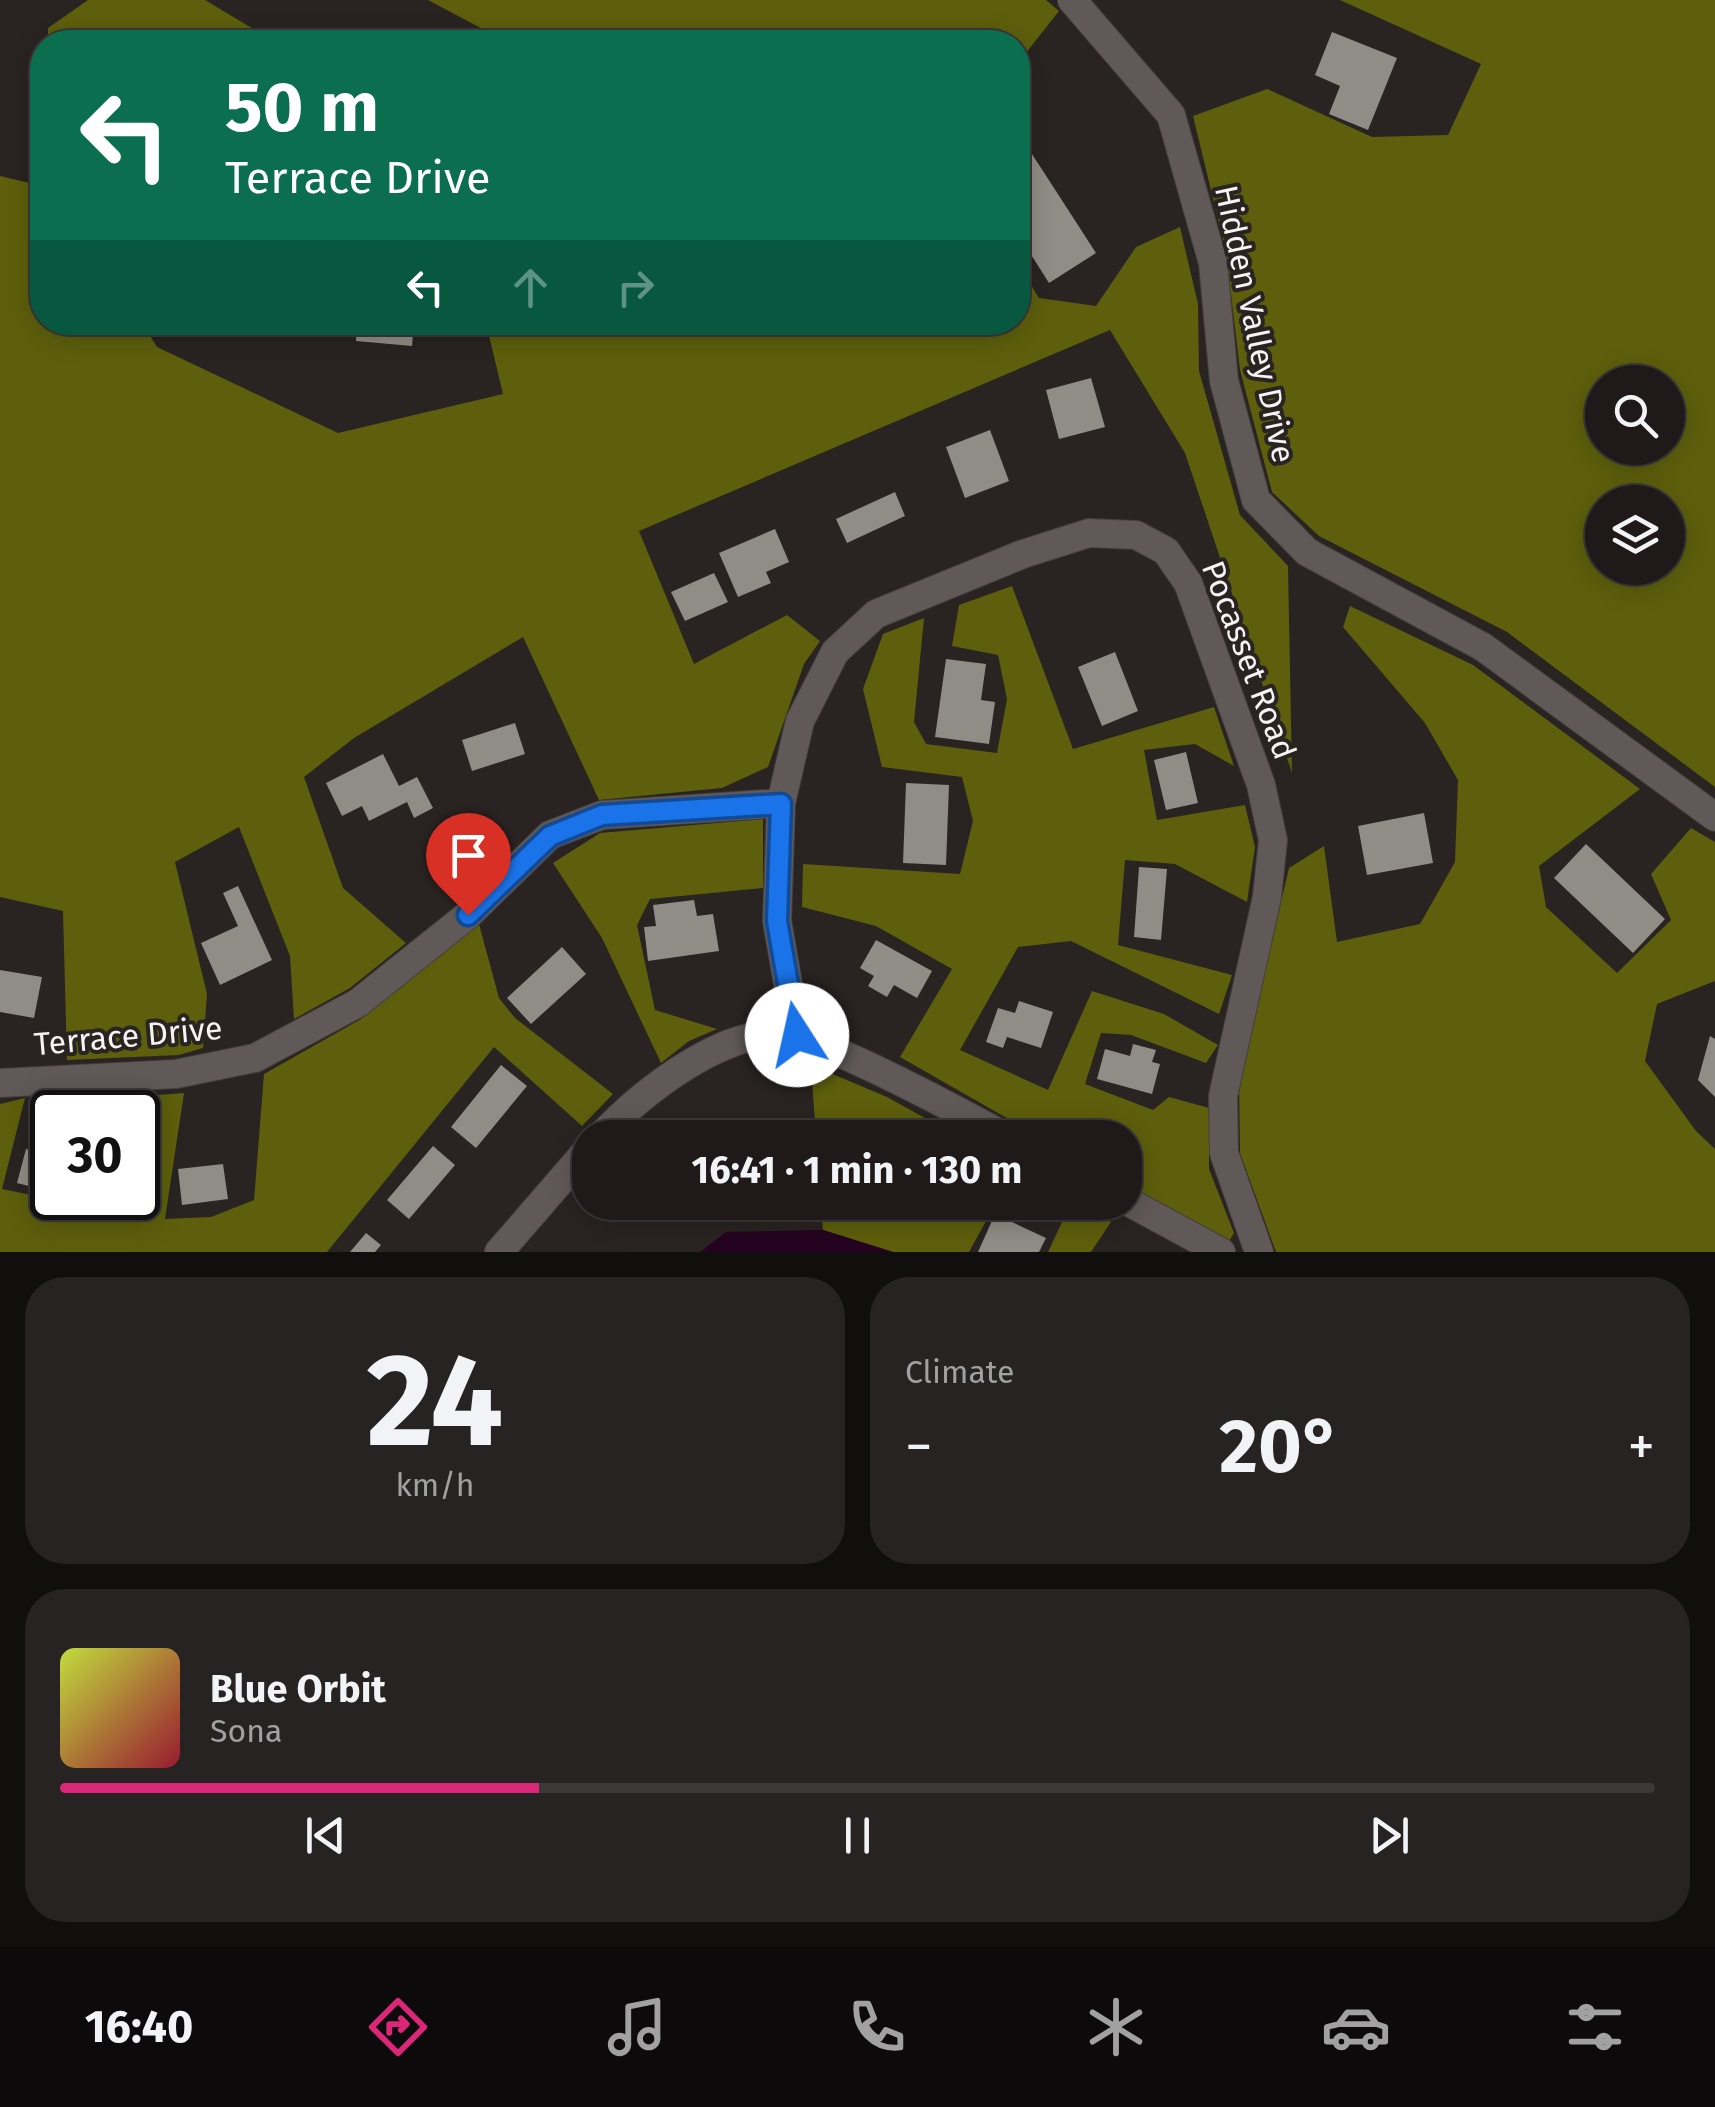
<!DOCTYPE html>
<html lang="en">
<head>
<meta charset="utf-8">
<style>
	:root { --surface:#1f1a19; --page:#272322; --text:#f1f3f6; --muted:#a1a1a2; --line:#3c3838; --accent:#db2777 }
	body { margin:0; font-family:"Fira Sans",sans-serif; background:var(--page); color:var(--text); height:100vh; display:flex; flex-direction:column; font-size:38px; white-space:nowrap }
	* { box-sizing:border-box; margin:0 }
	p { font-size:32px; color:var(--muted) }
	.icon { flex:none; width:55px; height:55px; fill:none; stroke:currentColor; stroke-width:2; stroke-linecap:round; stroke-linejoin:round }
	.map { position:relative; height:1252px; overflow:hidden }
	.drawer { display:flex; flex-direction:column; gap:25px; padding:25px; background:#110e0e; flex:1 }
	.drawer>* { flex:none }
	.hud { position:absolute; left:30px; top:30px; width:1000px; height:305px; border-radius:40px; box-shadow:0 5px 25px #0003,0 0 0 2px var(--line); background:#0b6e4f; color:#fff; overflow:hidden }
	.fabs { position:absolute; left:1585px; top:365px; display:grid; gap:20px }
	.fabs a { display:grid; place-items:center; width:100px; height:100px; border-radius:50%; background:var(--surface); box-shadow:0 5px 25px #0003,0 0 0 2px var(--line); font-size:50px }
	.speed { position:absolute; left:30px; top:1090px; display:flex; gap:20px; font-size:50px; font-weight:700; text-align:center }
	.speed>* { display:grid; place-content:center; width:130px; height:130px; border-radius:50%; background:var(--surface); box-shadow:0 5px 25px #0003,0 0 0 2px var(--line); line-height:1 }
	.speed .limit { border:5px solid #111; border-radius:15px; background:#fff; color:#111 }
	.pin { position:absolute; display:grid; place-items:center; width:85px; height:85px; color:#fff; margin:-102px -42px; border-radius:50% 50% 50% 0; rotate:-45deg; box-shadow:0 0 10px #0007 }
	.pin .icon { rotate:45deg }
	.me { position:absolute; width:110px; margin:-55px; rotate:350deg; stroke-linejoin:round; filter:drop-shadow(0 0 8px #0008) }
	.turn { display:flex; align-items:center; gap:35px; height:210px; padding:0 30px; font-size:45px }
	.turn .icon { width:130px; height:130px; stroke-width:2.5 }
	.turn b { display:block; font-size:70px; line-height:85px }
	.lanes { display:flex; align-items:center; height:95px; padding:0 30px; background:#0003; justify-content:center; gap:50px; direction:ltr }
	.lanes .off { opacity:.35 }
	.big { font-size:75px; font-weight:700; line-height:1.1 }
	.drawer .widget { flex:1; display:flex; flex-direction:column; justify-content:center; gap:15px; min-width:0; padding:0 35px; border-radius:40px; background:var(--page) }
	.drawer .dial { align-items:center; gap:0 }
	.dial b { font-size:130px; line-height:1 }
	.song { display:flex; align-items:center; gap:30px }
	.cover { width:120px; height:120px; border-radius:15px; background:linear-gradient(135deg,hsl(70 70% 55%),hsl(350 70% 35%)) }
	.played { height:10px; border-radius:5px; background:linear-gradient(90deg,var(--accent) 30%,var(--line) 30%) }
	.keys { display:flex; justify-content:space-around; direction:ltr }
	.heat { display:flex; justify-content:space-between; align-items:center; font-size:55px; direction:ltr }
	.drawer .tiles { flex:1; display:grid; gap:25px; grid-template-columns:1fr 1fr }
	.widget:last-child { grid-column:span 2 }
	.trip { position:absolute; left:572px; top:1120px; width:570px; height:100px; border-radius:40px; background:var(--surface); box-shadow:0 5px 25px #0003,0 0 0 2px var(--line); font-weight:700; line-height:100px; text-align:center }
	.tab-bar { display:flex; height:160px; justify-content:space-around; align-items:center; background:#0c0a0a; color:var(--muted) }
	.tab-bar .icon { width:70px; height:70px }
	.tab-bar .on { color:var(--accent) }
	.tab-bar b { font-size:45px; color:var(--text) }
	.map>svg:first-child { display:block }
</style>
</head>
<body>
<div class="map">
<svg width="1715" height="1252" viewBox="0 0 1715 1252">
	<rect width="100%" height="100%" fill="#292321"/>
	<path fill="#5d5f0c" fill-rule="evenodd" d="M88 0H205L275 42H48V28Z
		M428 0H1046L1059 11 1018 63V42H507Z
		M1340 0H1715V787L1507 632 1319 536 1272 492 1240 370 1226 252 1193 116 1267 89 1372 137 1448 135 1481 64ZM1602 382H1668V448H1602ZM1602 502H1668V568H1602Z
		M0 176 42 186V322L142 323 157 347 338 433 503 394 486 323 1018 322V264L1039 298 1096 306 1136 247 1180 227 1198 304 1199 371 1240 515 1288 566 1292 773 1185 453 1110 330 639 531 694 664 787 615 820 641 804 664 768 767 722 788 599 800 523 637 354 738 304 777 343 888 406 943 350 988 294 1019 290 956 239 827 175 862 207 994 203 1048 179 1055 67 1060 63 911 0 897Z
		M1012 586 1073 749 1214 707 1234 766 1195 744 1144 750 1157 820 1245 805 1255 847 1247 902 1175 864 1125 860 1118 945 1232 975 1219 1014 1071 941 1018 947 960 1050 1048 1090 1092 991 1164 1014 1218 1045 1206 1063 1131 1035 1101 1033 1085 1084 1153 1110 1169 1097 1209 1108V1169L1234 1233 1227 1245 1125 1186V1138L1040 1137 900 1057 952 969 876 926 802 907 803 864 960 874 973 821 962 777 882 767 863 689 883 634 924 618 914 722 926 744 997 753 1007 699 998 655 952 646 959 605Z
		M1350 606 1473 665 1640 789 1539 866 1546 907 1617 973 1671 920 1651 874 1691 828 1715 842V981L1657 1004 1645 1061 1696 1131 1715 1149V1252H1276L1240 1153 1239 1082 1289 868 1324 846 1337 942 1420 924 1455 862 1458 780 1425 723 1343 627Z
		M763 819V888L650 899 637 925 655 1010 717 1029 689 1041 661 1063 602 938 553 863 600 833Z
		M479 924 499 998 515 1018 613 1094 582 1126 494 1047 327 1252H0V1104L25 1098 2 1189 100 1209 104 1198H138V1112H128L133 1097 184 1093 165 1219 211 1217 254 1200 264 1074 361 1019Z
		M811 1065 887 1097 959 1137H816Z
		M821 1203H996L969 1252H893L823 1230Z
		M1071 1203 1111 1222 1091 1252H1048Z"/>
	<path fill="#260421" d="M823 1230 893 1252H700L726 1232Z"/>
	<path fill="#908c86" d="M1332 32 1397 58 1368 130 1329 114 1340 86 1315 75Z
		M1032 154 1096 253 1049 283 1018 234V163Z
		M357 322H414L412 346 356 341Z
		M1091 378 1105 427 1059 439 1046 390Z
		M990 430 1009 481 965 498 946 447Z
		M895 492 905 516 847 543 836 519Z
		M775 529 789 562 766 572 771 583 738 597 719 553Z
		M714 573 728 602 685 621 671 592Z
		M1115 652 1138 711 1102 726 1078 667Z
		M946 659 986 664 981 700 995 702 989 744 935 737Z
		M515 723 525 754 472 771 462 740Z
		M1186 752 1198 803 1166 810 1154 760Z
		M383 754 399 786 417 777 433 808 414 818 407 802 369 821 362 806 342 816 326 783Z
		M906 783 949 785 946 865 903 863Z
		M1424 813 1433 863 1367 875 1358 826Z
		M1586 844 1665 919 1633 953 1554 878Z
		M1139 867 1167 869 1161 940 1134 937Z
		M238 886 272 960 220 985 201 943 238 926 223 893Z
		M694 900 697 916 713 914 719 951 648 961 644 927 656 926 653 905Z
		M876 940 932 971 917 998 894 985 887 997 868 986 874 976 860 968Z
		M562 947 586 974 531 1024 507 998Z
		M0 970 42 977 34 1018 0 1012Z
		M1019 1001 1053 1012 1041 1048 1007 1037 1003 1048 986 1042 998 1008 1015 1013Z
		M1710 1036 1715 1039V1097L1698 1080Z
		M1133 1044 1156 1050 1152 1062 1160 1064 1152 1094 1097 1079 1105 1049 1130 1056Z
		M501 1065 527 1086 476 1148 451 1127Z
		M433 1146 455 1165 409 1219 387 1200Z
		M26 1149 52 1155V1192L17 1183Z
		M223 1164 228 1199 182 1205 178 1169Z
		M660 1202H699L678 1222Z
		M995 1214 1046 1238 1039 1252H978Z
		M366 1233 381 1245 375 1252H350Z"/>
	<g fill="none" stroke-linecap="round" stroke-linejoin="round">
		<g stroke="#443f3d" stroke-width="30">
			<path id="minor" d="M1072 0 1171 115 1213 263 1224 381 1256 500 1307 552 1483 647 1715 817
				M797 1035 777 921 781 803 800 721 835 652 876 614 1023 554 1089 533 1136 535 1166 551 1188 583 1261 785 1273 840 1267 897 1223 1096 1224 1153 1259 1252
				M0 1083 176 1074 255 1058 358 1003 468 915 550 835 602 815 781 803
				M599 1138C642 1092 731 1020 799 1036 813 1040 828 1049 842 1054 899 1079 953 1108 1008 1138
				M1125 1200 1221 1252
				M499 1252 590 1147"/>
		</g>
		<use href="#minor" stroke="#605957" stroke-width="28"/>
	</g>
	<g fill="none" stroke-linecap="round" stroke-linejoin="round">
		<g stroke="#114b97" stroke-width="25">
			<path id="route" d="M468 915 550 836 602 815 781 804 777 921 797 1035"/>
		</g>
		<use href="#route" stroke="#1a73e8" stroke-width="18"/>
	</g>
	<g text-anchor="middle" stroke-width="8" stroke-linejoin="round" paint-order="stroke">
		<g font-size="32" fill="#f7f3f2" stroke="#292321">
			<text transform="translate(1255 324) rotate(78)" y="11">Hidden Valley Drive</text>
			<text transform="translate(1249 660) rotate(69)" y="11">Pocasset Road</text>
			<text transform="translate(128 1036) rotate(-5)" y="11">Terrace Drive</text>
		</g>
	</g>
</svg>
<div class="fabs">
<a><svg class="icon" aria-label="search" viewBox="0 0 24 24"><circle cx="10" cy="10" r="6"/><path d="M15 15l6 6"/></svg></a>
<a><svg class="icon" aria-label="layers" viewBox="0 0 24 24"><path d="M12 4l9 5-9 5-9-5zM3 14l9 5 9-5"/></svg></a>
</div>
<div class="speed"><div class="limit">30</div></div>
<div class="pin" style="left:468px;top:915px;background:#d93025"><svg class="icon" aria-label="arrive" viewBox="0 0 24 24"><path d="M6 21V4h12l-3 4 3 4H6"/></svg></div>
<svg class="me" style="left:797px;top:1035px" viewBox="-20 -20 40 40"><circle r="19" fill="#fff"/><path d="M0-13L10 11 0 6-10 11z" fill="#1a73e8"/></svg>
<div class="trip">16:41 · 1 min · 130 m</div>
<div class="hud">
<div class="turn"><svg class="icon" aria-label="left" viewBox="0 0 24 24"><path d="M17 20v-9H6M10 6l-5 5 5 5"/></svg><div><b>50 m</b>Terrace Drive</div></div>
<div class="lanes"><svg class="icon" aria-label="left" viewBox="0 0 24 24"><path d="M17 20v-9H6M10 6l-5 5 5 5"/></svg><svg class="icon off" aria-label="ahead" viewBox="0 0 24 24"><path d="M12 20V5M6 11l6-6 6 6"/></svg><svg class="icon off" aria-label="right" viewBox="0 0 24 24"><path d="M7 20v-9h11M14 6l5 5-5 5"/></svg></div>
</div>
</div>
<section class="drawer">
<div class="tiles">
<div class="widget dial"><b>24</b><p>km/h</p></div>
<div class="widget"><p>Climate</p>
<div class="heat"><a>−</a><b class="big">20°</b><a>+</a></div>
</div>
<div class="widget">
<div class="song"><i class="cover"></i><div><b>Blue Orbit</b><p>Sona</p></div></div>
<div class="played"></div>
<div class="keys"><svg class="icon" aria-label="previous" viewBox="0 0 24 24"><path d="M18 5L8 12l10 7zM5 5v14"/></svg><svg class="icon" aria-label="pause" viewBox="0 0 24 24"><path d="M8 5v14M16 5v14"/></svg><svg class="icon" aria-label="next" viewBox="0 0 24 24"><path d="M6 5l10 7-10 7zM19 5v14"/></svg></div>
</div>
</div>
</section>
<nav class="tab-bar">
<b>16:40</b>
<svg class="icon on" aria-label="directions" viewBox="0 0 24 24"><path d="M12 3l9 9-9 9-9-9zM9 14v-3h6M13 9l2 2-2 2"/></svg>
<svg class="icon" aria-label="music" viewBox="0 0 24 24"><path d="M9 18V5l10-2v13"/><circle cx="6" cy="18" r="3"/><circle cx="16" cy="16" r="3"/></svg>
<svg class="icon" aria-label="phone" viewBox="0 0 24 24"><path d="M5 4h4l2 5-3 2q2 4 5 5l2-3 5 2v4C11 20 4 13 5 4z"/></svg>
<svg class="icon" aria-label="climate" viewBox="0 0 24 24"><path d="M12 3v18M4 7l16 10M4 17L20 7"/></svg>
<svg class="icon" aria-label="car" viewBox="0 0 24 24"><path d="M5 17H2v-5l4-1 3-4h7l3 4 3 1v5h-3M9 17h6M6 11h13"/><circle cx="7" cy="17" r="2"/><circle cx="17" cy="17" r="2"/></svg>
<svg class="icon" aria-label="filters" viewBox="0 0 24 24"><path d="M4 7h16M4 17h16"/><circle cx="9" cy="7" r="2"/><circle cx="15" cy="17" r="2"/></svg>
</nav>
</body>
</html>
